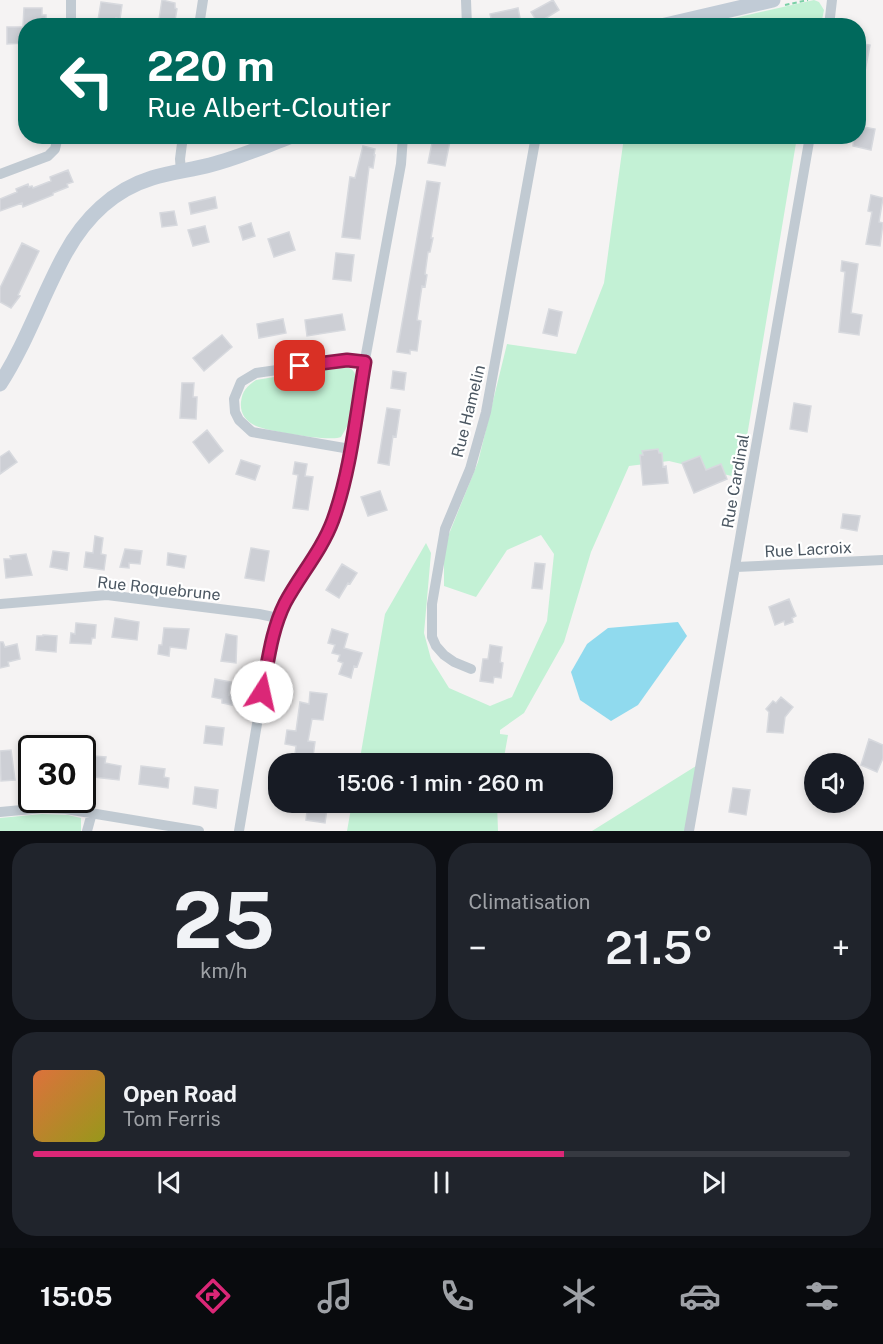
<!DOCTYPE html>
<html lang="fr">
<head>
<meta charset="utf-8">
<style>
	:root { --surface:#171b24; --page:#20242c; --text:#f1f3f6; --muted:#9ea1a6; --line:#363941; --accent:#db2777 }
	body { margin:0; font-family:"Public Sans",sans-serif; background:var(--page); color:var(--text); height:100vh; display:flex; flex-direction:column; font-size:22px; white-space:nowrap }
	* { box-sizing:border-box; margin:0 }
	p { font-size:20px; color:var(--muted) }
	.icon { flex:none; width:33px; height:33px; fill:none; stroke:currentColor; stroke-width:2; stroke-linecap:round; stroke-linejoin:round }
	.map { position:relative; height:831px; overflow:hidden }
	.sheet { display:flex; flex-direction:column; gap:12px; padding:12px; background:#0d0f14; flex:1 }
	.sheet>* { flex:none }
	.banner { position:absolute; left:18px; top:18px; width:848px; height:126px; border-radius:24px; box-shadow:0 3px 9px #0003; background:#00695c; color:#fff; overflow:hidden }
	.tools { position:absolute; left:804px; top:753px; display:grid; gap:12px }
	.tools a { display:grid; place-items:center; width:60px; height:60px; border-radius:50%; background:var(--surface); box-shadow:0 3px 9px #0003; font-size:30px }
	.speed { position:absolute; left:18px; top:735px; display:flex; gap:12px; font-size:30px; font-weight:700; text-align:center }
	.speed>* { display:grid; place-content:center; width:78px; height:78px; border-radius:50%; background:var(--surface); box-shadow:0 3px 9px #0003; line-height:1 }
	.speed .limit { border:3px solid #111; border-radius:9px; background:#fff; color:#111 }
	.pin { position:absolute; display:grid; place-items:center; width:51px; height:51px; color:#fff; margin:-26px; border-radius:12px; box-shadow:0 3px 9px #0006 }
	.me { position:absolute; width:66px; margin:-33px; rotate:10deg; stroke-linejoin:round; filter:drop-shadow(0 0 4px #0008) }
	.turn { display:flex; align-items:center; gap:21px; height:126px; padding:0 30px; font-size:27px }
	.turn .icon { width:78px; height:78px; stroke-width:2.5 }
	.turn b { display:block; font-size:42px; line-height:51px }
	.big { font-size:45px; font-weight:600; line-height:1.1 }
	.sheet .card { flex:1; display:flex; flex-direction:column; justify-content:center; gap:9px; min-width:0; padding:0 21px; border-radius:24px; background:var(--page) }
	.sheet .dial { align-items:center; gap:0 }
	.dial b { font-size:78px; line-height:1 }
	.song { display:flex; align-items:center; gap:18px }
	.cover { width:72px; height:72px; border-radius:9px; background:linear-gradient(135deg,hsl(20 70% 55%),hsl(60 70% 35%)) }
	.played { height:6px; border-radius:3px; background:linear-gradient(90deg,var(--accent) 65%,var(--line) 65%) }
	.keys { display:flex; justify-content:space-around; direction:ltr }
	.heat { display:flex; justify-content:space-between; align-items:center; font-size:33px; direction:ltr }
	.sheet .tiles { flex:1; display:grid; gap:12px; grid-template-columns:1fr 1fr }
	.card:last-child { grid-column:span 2 }
	.trip { position:absolute; left:268px; top:753px; width:345px; height:60px; border-radius:24px; background:var(--surface); box-shadow:0 3px 9px #0003; font-weight:600; line-height:60px; text-align:center }
	.menu { display:flex; height:96px; justify-content:space-around; align-items:center; background:#090b0e; color:var(--muted) }
	.menu .icon { width:42px; height:42px }
	.menu .active { color:var(--accent) }
	.menu b { font-size:27px; color:var(--text) }
	.map>svg:first-child { display:block }
</style>
</head>
<body>
<div class="map">
<svg width="883" height="831" viewBox="0 0 883 831">
	<rect width="100%" height="100%" fill="#f5f3f3"/>
	<path fill="#c3f1d5" d="M814 0 819 2 824 10 821 25H704Z
		M624 137H797L740 478 669 461 629 466 591 552 564 642 524 713 500 730V734L508 735 503 763 359 764 385 614 426 543 431 553 424 633 431 659 449 688 490 706 512 697 547 621 554 554 541 535 507 550 476 597 444 586V556L449 534 478 462 507 344 576 354 604 283Z
		M341 366C349 367 355 369 356 378L348 425 341 437C331 442 264 431 254 425 245 420 240 413 241 402 242 391 247 386 256 380Z
		M696 766 685 831H592Z
		M352 803H497L498 831H347Z
		M42 814 68 815 81 818V831H0V818Z"/>
	<path fill="#90daee" d="M678 622 687 636 638 705 611 721 580 700 571 672 587 644 608 628Z"/>
	<path fill="#cdcfd5" stroke="#d7d9de" stroke-width="1.5" d="M162 0 175 3V8L177 9 174 26H158Z
		M553 0 559 10 538 23 531 12Z
		M101 2 122 5 120 19 116 18 115 26H97Z
		M24 8H42V15H46V26H23Z
		M518 8 521 23 509 26H493L490 14Z
		M7 27H26V43L7 44Z
		M858 43 870 45 862 87H858Z
		M858 126 875 129 871 150 853 146 854 136H858Z
		M433 138 450 141 445 166 428 163Z
		M363 146 375 149 374 155H375L373 168 369 167 360 239 342 237 350 177 355 178Z
		M68 170 73 182 67 184 68 187 53 193V195L23 207 22 203 0 211V199L17 192 16 189 28 184 29 187 32 186 33 188 51 181 50 177Z
		M427 181 440 183 431 238H433L430 252H428L425 274 427 275 425 287 422 286 417 320 421 321 417 351 410 350V354L397 352Z
		M871 195 883 198 879 222 883 223 880 246 866 244 872 212 868 211Z
		M215 197 217 208 191 214 189 203Z
		M174 211 177 225 162 227 160 213Z
		M251 223 255 236 243 240 239 227Z
		M205 226 209 242 193 246 188 230Z
		M289 232 295 250 274 257 268 239Z
		M22 243 39 251 18 295 20 296 11 308 0 302V288Z
		M336 253 354 255 351 281 333 279Z
		M842 261 858 264 851 313 862 315 859 335 839 332 845 272 841 271Z
		M549 309 562 312 557 336 543 333Z
		M342 314 345 330 307 336 305 320Z
		M283 319 286 333 259 338 257 324Z
		M222 335 232 347 204 371 193 358Z
		M393 371 406 373 404 390 391 388Z
		M182 383H194L193 397H197L196 419 180 418Z
		M794 403 811 406 807 432 790 429Z
		M387 408 400 410 396 437 393 436 389 465 378 463Z
		M207 430 223 451 209 463 193 442Z
		M658 449 659 453H662L663 467 666 466 668 483 643 485 640 455H643L642 451Z
		M9 451 17 462 0 474V457Z
		M700 456 706 470 721 464 727 479 694 493 682 463Z
		M241 460 260 466 255 480 236 474Z
		M295 462 307 464 305 476 313 477 308 510 293 508 298 475 293 474Z
		M380 491 387 510 368 516 361 497Z
		M843 514 860 516 857 531 841 528Z
		M95 536 103 538 101 554 106 555 104 570 84 567 86 552 93 553Z
		M251 548 269 551 264 581 245 578Z
		M125 549 142 551 140 564 129 563V568L120 567Z
		M53 551 69 553 67 570 50 567Z
		M168 553 186 556 184 568 167 565Z
		M26 554 32 575 6 578 4 559H11L10 556Z
		M535 563 545 564 542 589 532 588Z
		M342 564 357 573 350 584 348 583 339 598 326 590Z
		M789 599 796 616 792 618 793 622 785 625 784 621 775 625 769 607Z
		M115 618 139 622 137 640 112 637Z
		M76 623 96 625 95 638H92L91 644 70 643 71 633 75 634Z
		M164 628 189 629 186 649 170 647 169 656 158 654 159 645H162Z
		M332 629 348 634 344 648 362 653 357 667 354 666 351 678 339 674 343 663 338 661 340 655 332 653 335 645 328 643Z
		M226 634 237 636 236 663 221 661Z
		M43 635 57 636 56 652 36 650 37 636H43Z
		M0 642H3L5 647 17 644 20 659 8 662 9 666 0 668Z
		M490 645 502 647 500 662 503 663 501 678 494 677 493 683 480 681 483 659H488Z
		M215 679 231 682 229 695H233L232 705 222 703V699L212 697Z
		M310 692 327 694 323 720 312 719 308 741 315 742 312 764 294 762 296 746 285 744 287 730 296 731 300 702 309 704Z
		M781 697 793 707 785 717 783 733 767 732 769 712 766 709 773 701 776 703Z
		M206 726 224 728 222 745 204 743Z
		M869 739 883 745V758L877 772 861 765Z
		M11 750 15 780 1 781 0 751Z
		M93 756 106 757 105 763 121 766 119 780 94 777 95 768H91Z
		M141 766 165 769 164 777 169 778 168 788 139 784Z
		M195 787 218 790 216 808 193 804Z
		M733 788 750 790 746 815 729 812Z
		M308 802H328L325 823 306 820Z"/>
	<g fill="none" stroke-linecap="round" stroke-linejoin="round">
		<path stroke="#7ad0a6" stroke-width="2" stroke-dasharray="4.5 3" stroke-linecap="butt" d="M785 5 808 0
			M630 26 649 21
			M304 140 314 136"/>
		<path stroke="#c1cad2" stroke-width="10" d="M466 0 467 26
			M71 26V0
			M199 26 203 0
			M829 26 832 0
			M181 171 180 159 183 136
			M0 174 48 156 55 149 58 136
			M350 449 252 432 239 420 235 412 234 399 241 382 256 373 347 360 365 362
			M736 567 883 560
			M0 604 107 595 259 614 278 618
			M471 669 454 662 444 655 436 646 432 637V604L445 529 470 469 486 412 536 136
			M0 812 43 808 66 809 199 831
			M87 831 92 813
			M239 831 259 712 276 626 288 598 326 537 339 501 401 164 403 136
			M689 831 810 136"/>
		<path stroke="#c1cbd6" stroke-width="15" d="M661 26 773 0
			M0 384C26 344 42 296 65 254 84 219 113 190 152 178 171 172 191 170 210 165 238 158 265 146 292 136"/>
	</g>
	<g fill="none" stroke-linecap="round" stroke-linejoin="round">
		<g stroke="#8e194d" stroke-width="15">
			<path id="route" d="M262 692C268 663 271 631 285 603 300 575 322 550 333 520 351 470 356 414 365 362L347 360 300 366"/>
		</g>
		<use href="#route" stroke="#db2777" stroke-width="10"/>
	</g>
	<g text-anchor="middle" stroke-width="4.5" stroke-linejoin="round" paint-order="stroke">
		<g font-size="16" fill="#4a5661" stroke="#fff">
			<text transform="translate(468 411) rotate(-76)" y="6">Rue Hamelin</text>
			<text transform="translate(735 481) rotate(-80)" y="6">Rue Cardinal</text>
			<text transform="translate(808 549) rotate(-3)" y="6">Rue Lacroix</text>
			<text transform="translate(159 588) rotate(6)" y="6">Rue Roquebrune</text>
		</g>
	</g>
</svg>
<div class="tools">
<a><svg class="icon" aria-label="sound" viewBox="0 0 24 24"><path d="M4 9h4l5-4v14l-5-4H4zM17 9q2 3 0 6"/></svg></a>
</div>
<div class="speed"><div class="limit">30</div></div>
<div class="pin" style="left:300px;top:366px;background:#d93025"><svg class="icon" aria-label="arrive" viewBox="0 0 24 24"><path d="M6 21V4h12l-3 4 3 4H6"/></svg></div>
<svg class="me" style="left:262px;top:692px" viewBox="-20 -20 40 40"><circle r="19" fill="#fff"/><path d="M0-13L10 11 0 6-10 11z" fill="#db2777"/></svg>
<div class="trip">15:06 · 1 min · 260 m</div>
<div class="banner">
<div class="turn"><svg class="icon" aria-label="left" viewBox="0 0 24 24"><path d="M17 20v-9H6M10 6l-5 5 5 5"/></svg><div><b>220 m</b>Rue Albert-Cloutier</div></div>
</div>
</div>
<section class="sheet">
<div class="tiles">
<div class="card dial"><b>25</b><p>km/h</p></div>
<div class="card"><p>Climatisation</p>
<div class="heat"><a>−</a><b class="big">21.5°</b><a>+</a></div>
</div>
<div class="card">
<div class="song"><i class="cover"></i><div><b>Open Road</b><p>Tom Ferris</p></div></div>
<div class="played"></div>
<div class="keys"><svg class="icon" aria-label="previous" viewBox="0 0 24 24"><path d="M18 5L8 12l10 7zM5 5v14"/></svg><svg class="icon" aria-label="pause" viewBox="0 0 24 24"><path d="M8 5v14M16 5v14"/></svg><svg class="icon" aria-label="next" viewBox="0 0 24 24"><path d="M6 5l10 7-10 7zM19 5v14"/></svg></div>
</div>
</div>
</section>
<nav class="menu">
<b>15:05</b>
<svg class="icon active" aria-label="directions" viewBox="0 0 24 24"><path d="M12 3l9 9-9 9-9-9zM9 14v-3h6M13 9l2 2-2 2"/></svg>
<svg class="icon" aria-label="music" viewBox="0 0 24 24"><path d="M9 18V5l10-2v13"/><circle cx="6" cy="18" r="3"/><circle cx="16" cy="16" r="3"/></svg>
<svg class="icon" aria-label="phone" viewBox="0 0 24 24"><path d="M5 4h4l2 5-3 2q2 4 5 5l2-3 5 2v4C11 20 4 13 5 4z"/></svg>
<svg class="icon" aria-label="climate" viewBox="0 0 24 24"><path d="M12 3v18M4 7l16 10M4 17L20 7"/></svg>
<svg class="icon" aria-label="car" viewBox="0 0 24 24"><path d="M5 17H2v-5l4-1 3-4h7l3 4 3 1v5h-3M9 17h6M6 11h13"/><circle cx="7" cy="17" r="2"/><circle cx="17" cy="17" r="2"/></svg>
<svg class="icon" aria-label="filters" viewBox="0 0 24 24"><path d="M4 7h16M4 17h16"/><circle cx="9" cy="7" r="2"/><circle cx="15" cy="17" r="2"/></svg>
</nav>
</body>
</html>
